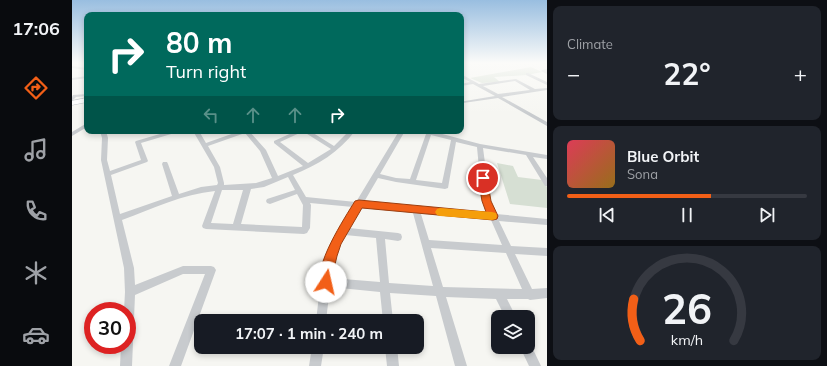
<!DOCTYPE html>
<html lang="en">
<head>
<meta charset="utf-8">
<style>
	:root { --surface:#171b24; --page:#20242c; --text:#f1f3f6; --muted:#9ea1a6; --line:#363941; --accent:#f25f17 }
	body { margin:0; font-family:Mulish,sans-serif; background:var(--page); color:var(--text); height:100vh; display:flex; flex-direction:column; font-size:15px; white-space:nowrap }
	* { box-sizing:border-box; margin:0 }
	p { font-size:13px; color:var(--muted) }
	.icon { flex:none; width:22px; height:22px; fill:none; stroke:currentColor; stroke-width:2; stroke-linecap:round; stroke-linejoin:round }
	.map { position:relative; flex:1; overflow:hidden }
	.details { display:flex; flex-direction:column; gap:6px; padding:6px; background:#0d0f14; width:280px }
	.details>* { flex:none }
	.banner { position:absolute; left:12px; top:12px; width:380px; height:122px; border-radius:8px; box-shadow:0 2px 6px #0003; background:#00695c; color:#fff; overflow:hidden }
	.buttons { position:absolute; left:419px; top:310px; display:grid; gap:8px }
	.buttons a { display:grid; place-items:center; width:44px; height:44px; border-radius:8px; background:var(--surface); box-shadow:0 2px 6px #0003; font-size:20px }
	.speed { position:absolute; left:12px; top:302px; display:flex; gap:8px; font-size:20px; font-weight:700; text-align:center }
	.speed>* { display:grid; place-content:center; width:52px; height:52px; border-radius:50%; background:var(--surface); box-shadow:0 2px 6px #0003; line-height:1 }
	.speed .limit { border:6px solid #d22; background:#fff; color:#111 }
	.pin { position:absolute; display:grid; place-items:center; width:34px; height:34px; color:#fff; margin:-17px; border:2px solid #fff; border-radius:50%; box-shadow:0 1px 4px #0007 }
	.me { position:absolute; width:44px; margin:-22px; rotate:10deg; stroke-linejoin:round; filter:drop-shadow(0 0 3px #0008) }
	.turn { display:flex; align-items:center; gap:14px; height:84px; padding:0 16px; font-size:18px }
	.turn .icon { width:52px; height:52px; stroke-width:2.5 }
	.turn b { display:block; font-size:28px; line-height:34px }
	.lanes { display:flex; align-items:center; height:38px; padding:0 16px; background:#0003; justify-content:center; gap:20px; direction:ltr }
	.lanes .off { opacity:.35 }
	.big { font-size:30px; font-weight:700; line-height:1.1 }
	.details .widget { flex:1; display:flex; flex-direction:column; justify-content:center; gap:6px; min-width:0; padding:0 14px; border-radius:8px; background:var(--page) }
	.details .dial { align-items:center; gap:0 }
	.dial svg { height:104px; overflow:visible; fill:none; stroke:var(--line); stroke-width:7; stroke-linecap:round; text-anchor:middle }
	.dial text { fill:var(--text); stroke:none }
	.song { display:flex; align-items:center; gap:12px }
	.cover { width:48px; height:48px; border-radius:6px; background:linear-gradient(135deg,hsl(350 70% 55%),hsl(40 70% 35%)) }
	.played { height:4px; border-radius:2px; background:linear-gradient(90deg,var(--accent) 60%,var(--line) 60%) }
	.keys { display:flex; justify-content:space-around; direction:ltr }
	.heat { display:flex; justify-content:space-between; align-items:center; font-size:22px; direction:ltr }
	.trip { position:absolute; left:122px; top:314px; width:230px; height:40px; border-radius:8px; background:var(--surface); box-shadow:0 2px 6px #0003; font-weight:700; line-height:40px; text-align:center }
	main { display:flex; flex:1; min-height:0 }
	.tab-bar { display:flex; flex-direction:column; width:72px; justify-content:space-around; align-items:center; background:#090b0e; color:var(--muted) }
	.tab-bar .icon { width:28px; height:28px }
	.tab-bar .active { color:var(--accent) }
	.tab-bar b { font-size:18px; color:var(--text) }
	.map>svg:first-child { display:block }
</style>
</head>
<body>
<main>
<nav class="tab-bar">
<b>17:06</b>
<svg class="icon active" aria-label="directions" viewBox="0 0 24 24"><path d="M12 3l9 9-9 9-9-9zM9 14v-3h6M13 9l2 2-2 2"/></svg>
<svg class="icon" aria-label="music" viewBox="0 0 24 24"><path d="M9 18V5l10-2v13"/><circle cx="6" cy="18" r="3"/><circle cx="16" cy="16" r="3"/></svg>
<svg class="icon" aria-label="phone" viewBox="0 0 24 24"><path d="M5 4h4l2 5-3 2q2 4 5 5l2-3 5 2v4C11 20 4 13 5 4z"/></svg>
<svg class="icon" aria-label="climate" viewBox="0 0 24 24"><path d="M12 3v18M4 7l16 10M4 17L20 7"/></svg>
<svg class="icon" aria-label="car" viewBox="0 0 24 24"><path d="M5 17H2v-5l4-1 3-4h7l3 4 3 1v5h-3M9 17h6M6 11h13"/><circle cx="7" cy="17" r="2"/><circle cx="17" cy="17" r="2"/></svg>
</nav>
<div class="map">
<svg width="475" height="366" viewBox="0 0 475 366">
	<rect width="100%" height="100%" fill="#f6f6f2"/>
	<path fill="#d6dfd3" d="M459 67 470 72 455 75 422 77 428 82 410 83 398 78Z
		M425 163 441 166 446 177 470 180 475 187V208L438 204Z"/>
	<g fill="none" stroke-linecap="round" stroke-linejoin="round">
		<g stroke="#babec3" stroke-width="1">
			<path id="secondary" d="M15 98V102L0 105V101Z"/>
		</g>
		<path fill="#c8cbce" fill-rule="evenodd" d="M471 63H475V64H472Z
			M0 66 15 68V70L0 68Z
			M475 69V74L469 71 470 70Z
			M454 73H456L475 82V85L454 75Z
			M389 74 407 84 444 79 463 89 475 88V90L430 97 475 122V126L426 98 391 103V101H393L423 96 401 84 389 86V84L398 82 389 77ZM443 81 458 90 426 94 411 86Z
			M15 76V78L0 80V78Z
			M15 94V96L4 97 0 101V97L1 95Z
			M15 123V127L0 136V132Z
			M28 131H34L36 138 35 160 38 171 69 160 63 142 64 141 98 131H107L106 132 69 143 76 161 75 162 39 175 48 214 100 196 90 164 91 162H95L96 164 107 194 129 187 145 185 146 183 142 167 121 131H127L134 143 168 131H177L194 150 206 176 231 166 202 143V141L224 131H238L262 146 277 131H283C267 152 246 165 221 175L234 197 284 202 327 131H333L308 174 324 178 338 179 354 134 346 131H359L408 144 475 155V159L461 157 475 178V186H473L454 155 411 148 418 201 424 214 475 219V225L427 221 439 246 475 248V256L443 254 460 289 475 288V298L458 300 456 299H435L444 317H433L424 299 374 297 395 366H383L364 296 318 293 321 321H311L308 292 258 287 254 321H244L250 270 261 240 281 207 238 203 239 205 238 228 235 233 232 234 134 229 131 228 130 226 143 191C111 194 80 209 50 220L62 268 63 285 111 266H139L142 267 144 270 109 366H97L133 274H111L63 295 60 366H48L49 345H55V311H52L53 292 52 268 29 160 30 138ZM232 131V132L259 149 236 163 208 142ZM173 133 188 151 200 178 184 183 152 185V183L148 167 136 146ZM359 135 379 140 370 183 344 180ZM384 142 405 147 410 201 416 213 292 202 306 178 324 182 373 189 376 188ZM216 177 223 190 195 199 194 201 195 203 198 204 225 194 231 205 230 227 169 224 179 189 192 187ZM150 190H171L161 224 139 223ZM289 208 341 213 361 286 317 283 313 239 326 241 329 240 330 237 329 234 326 233 277 228ZM349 214 419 220 430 245 357 240ZM273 235 304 238 308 282 259 278C260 263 266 248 273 235ZM359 248 434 253 450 289 371 287Z
			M456 342 458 343 469 366H457L448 347H456Z
			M240 347H252L249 366H237Z
			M313 347H325L327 366H315Z"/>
		<use href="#secondary" fill="#fff" fill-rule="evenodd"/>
	</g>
	<linearGradient id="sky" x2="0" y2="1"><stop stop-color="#99bee0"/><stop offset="0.55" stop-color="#fbfbf9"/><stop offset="1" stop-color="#fbfbf9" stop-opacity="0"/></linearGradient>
	<rect width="475" height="114" fill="url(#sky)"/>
	<path fill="#f25f17" stroke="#9d3e0f" d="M411 175 415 178 419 201 426 216 425 219 421 220 290 208 269 244 265 256 258 286 254 288 249 286C241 266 272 219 283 201L287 200 414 212 410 201 406 178Z"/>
	<path fill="#f59e0b" d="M368 208 420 212 424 213 425 216 424 219 420 220 368 216 365 215 363 212 365 209Z"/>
</svg>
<div class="buttons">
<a><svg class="icon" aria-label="layers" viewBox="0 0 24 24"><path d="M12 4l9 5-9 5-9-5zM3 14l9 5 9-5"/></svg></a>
</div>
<div class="speed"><div class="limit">30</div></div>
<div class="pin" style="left:411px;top:178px;background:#d93025"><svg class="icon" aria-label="arrive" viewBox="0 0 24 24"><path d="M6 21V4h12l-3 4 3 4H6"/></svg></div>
<svg class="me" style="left:254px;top:282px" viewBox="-20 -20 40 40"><circle r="19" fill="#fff"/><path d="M0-13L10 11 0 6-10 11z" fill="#f25f17"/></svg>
<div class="trip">17:07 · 1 min · 240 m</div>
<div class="banner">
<div class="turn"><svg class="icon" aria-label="right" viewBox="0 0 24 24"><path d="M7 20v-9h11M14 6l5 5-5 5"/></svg><div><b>80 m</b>Turn right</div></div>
<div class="lanes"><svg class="icon off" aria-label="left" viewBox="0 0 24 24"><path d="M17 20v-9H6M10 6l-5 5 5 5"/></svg><svg class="icon off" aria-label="ahead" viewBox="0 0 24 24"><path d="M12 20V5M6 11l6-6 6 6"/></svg><svg class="icon off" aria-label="ahead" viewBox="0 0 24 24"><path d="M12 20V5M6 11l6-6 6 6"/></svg><svg class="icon" aria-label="right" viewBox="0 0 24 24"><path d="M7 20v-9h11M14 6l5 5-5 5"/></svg></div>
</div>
</div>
<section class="details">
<div class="widget"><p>Climate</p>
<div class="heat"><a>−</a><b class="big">22°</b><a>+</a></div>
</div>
<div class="widget">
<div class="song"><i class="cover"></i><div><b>Blue Orbit</b><p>Sona</p></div></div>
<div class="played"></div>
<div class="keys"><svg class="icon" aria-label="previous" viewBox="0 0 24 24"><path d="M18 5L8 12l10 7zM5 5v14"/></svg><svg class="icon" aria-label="pause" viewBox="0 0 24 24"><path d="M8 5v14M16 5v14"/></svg><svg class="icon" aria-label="next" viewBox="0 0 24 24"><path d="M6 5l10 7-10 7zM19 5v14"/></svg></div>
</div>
<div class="widget dial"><svg viewBox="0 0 100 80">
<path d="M14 69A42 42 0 1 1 86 69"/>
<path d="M14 69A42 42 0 0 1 9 37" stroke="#f25f17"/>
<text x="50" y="56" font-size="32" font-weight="700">26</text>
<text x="50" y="72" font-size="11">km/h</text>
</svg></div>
</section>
</main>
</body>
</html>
